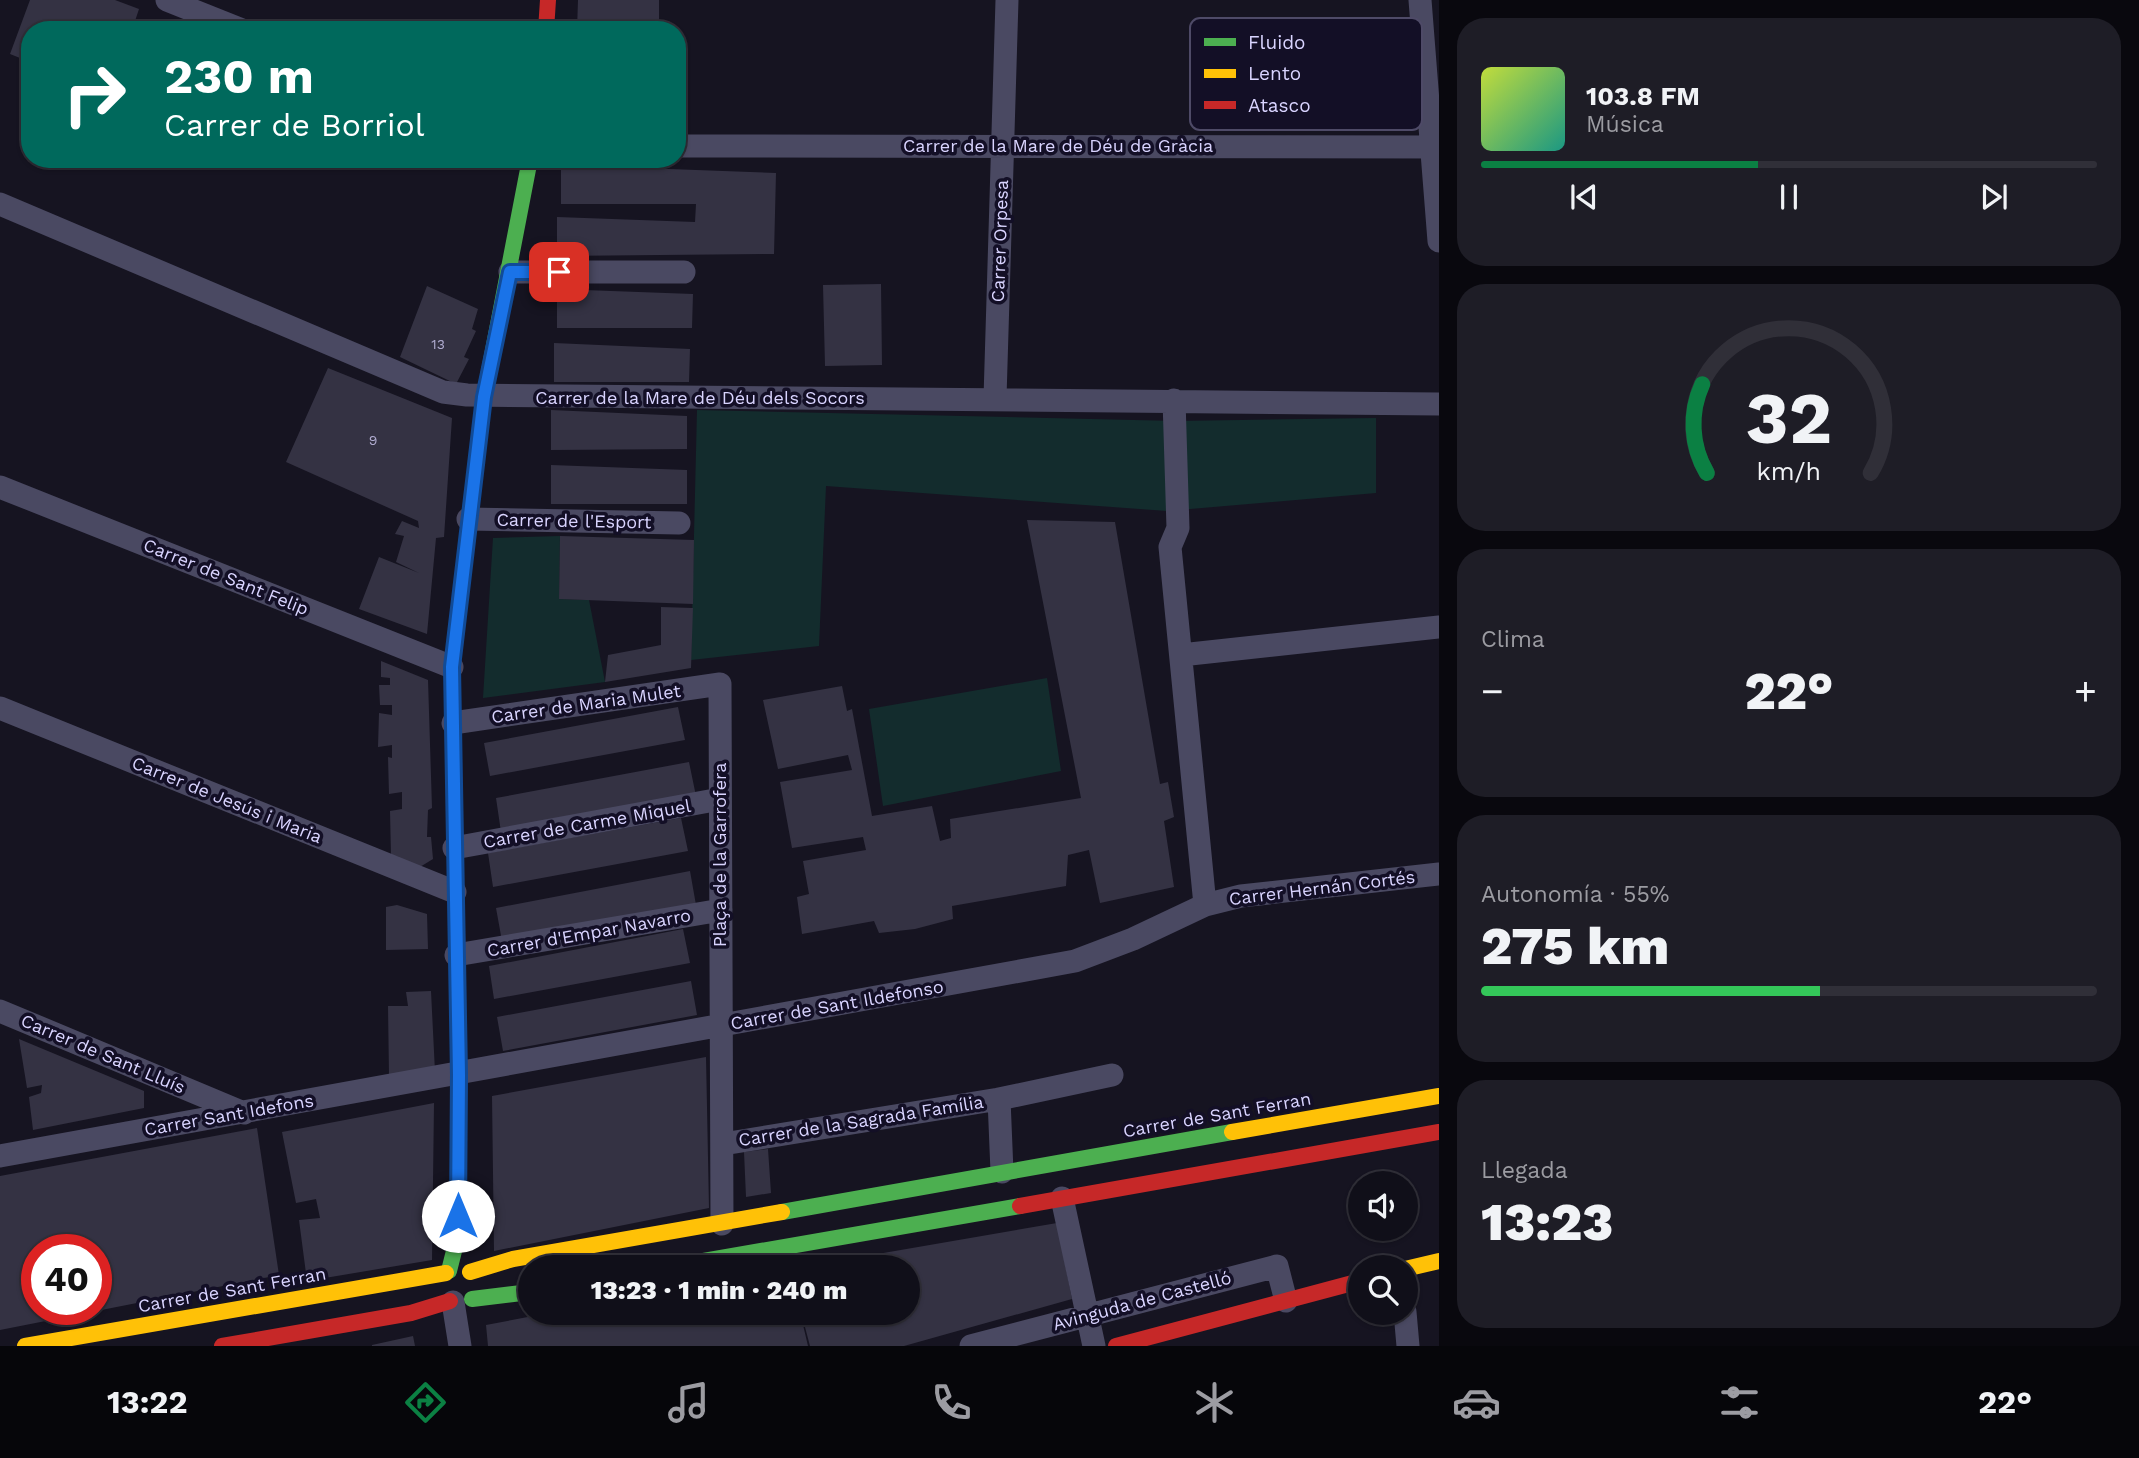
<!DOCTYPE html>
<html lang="es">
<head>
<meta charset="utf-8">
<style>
	:root { --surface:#100f19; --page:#1e1d26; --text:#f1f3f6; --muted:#9c9ca2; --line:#302f38; --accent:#0b8043 }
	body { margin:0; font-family:"Work Sans",sans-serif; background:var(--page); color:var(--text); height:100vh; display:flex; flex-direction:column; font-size:26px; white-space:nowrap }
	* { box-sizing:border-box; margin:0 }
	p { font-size:23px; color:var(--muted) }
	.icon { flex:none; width:38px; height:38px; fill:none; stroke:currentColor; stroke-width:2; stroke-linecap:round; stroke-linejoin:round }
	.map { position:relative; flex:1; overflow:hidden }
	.panel { display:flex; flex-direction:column; gap:18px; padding:18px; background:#09080e; width:700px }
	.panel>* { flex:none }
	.banner { position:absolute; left:21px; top:21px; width:665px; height:147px; border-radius:28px; box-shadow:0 2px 5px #0004,0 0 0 2px var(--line); background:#00695c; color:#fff; overflow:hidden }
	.buttons { position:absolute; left:1348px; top:1171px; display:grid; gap:14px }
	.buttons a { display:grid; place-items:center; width:70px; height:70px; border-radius:50%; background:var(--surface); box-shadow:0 2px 5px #0004,0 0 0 2px var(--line); font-size:35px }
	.speed { position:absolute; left:21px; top:1234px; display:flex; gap:14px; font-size:35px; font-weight:700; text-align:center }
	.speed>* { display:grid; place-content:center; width:91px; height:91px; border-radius:50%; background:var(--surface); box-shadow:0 2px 5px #0004,0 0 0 2px var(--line); line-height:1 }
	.speed .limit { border:10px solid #d22; background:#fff; color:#111 }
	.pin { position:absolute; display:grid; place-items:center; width:60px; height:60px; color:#fff; margin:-30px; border-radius:14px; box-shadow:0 4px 10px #0006 }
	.me { position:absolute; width:77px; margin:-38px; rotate:0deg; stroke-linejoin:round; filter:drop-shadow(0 0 5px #0008) }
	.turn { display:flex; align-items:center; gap:24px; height:147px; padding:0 28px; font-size:32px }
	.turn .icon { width:91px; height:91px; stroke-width:2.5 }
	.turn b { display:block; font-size:49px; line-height:60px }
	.big { font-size:52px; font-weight:800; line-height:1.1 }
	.panel .widget { flex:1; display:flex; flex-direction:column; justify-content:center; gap:10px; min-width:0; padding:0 24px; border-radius:28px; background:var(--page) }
	.panel .dial { align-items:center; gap:0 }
	.dial svg { height:182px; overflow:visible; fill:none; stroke:var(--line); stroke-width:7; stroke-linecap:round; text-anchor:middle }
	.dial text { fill:var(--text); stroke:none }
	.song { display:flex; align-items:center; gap:21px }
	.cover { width:84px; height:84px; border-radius:10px; background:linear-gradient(135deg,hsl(70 70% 55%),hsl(170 70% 35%)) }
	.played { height:7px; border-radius:4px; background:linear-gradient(90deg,var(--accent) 45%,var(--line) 45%) }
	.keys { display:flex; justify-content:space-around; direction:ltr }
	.heat { display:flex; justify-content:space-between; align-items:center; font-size:38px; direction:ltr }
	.charge { height:10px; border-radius:5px; background:linear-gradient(90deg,#34c759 55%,var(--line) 0) }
	.trip { position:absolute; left:518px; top:1255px; width:402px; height:70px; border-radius:35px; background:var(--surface); box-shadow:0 2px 5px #0004,0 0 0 2px var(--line); font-weight:800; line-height:70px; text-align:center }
	.tabs { display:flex; height:112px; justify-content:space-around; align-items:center; background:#06060a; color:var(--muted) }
	.tabs .icon { width:49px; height:49px }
	.tabs .selected { color:var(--accent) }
	.tabs b { font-size:32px; color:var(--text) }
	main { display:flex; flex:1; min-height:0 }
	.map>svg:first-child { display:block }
</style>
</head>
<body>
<main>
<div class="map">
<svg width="1439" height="1346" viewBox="0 0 1439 1346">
	<rect width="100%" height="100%" fill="#161421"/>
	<path fill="#132c2d" d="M697 410 1176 421 1376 418V493L1167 511 826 486 819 646 691 660Z
		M560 536 559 599 589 600 605 682 483 698 493 538Z
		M1047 678 1061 771 883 806 869 709Z"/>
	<path fill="#343243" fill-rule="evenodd" d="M30 0H115L139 9 132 30H30V62L10 54Z
		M578 0H659V30H577Z
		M561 165 776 173 774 254 557 256V217L695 222 696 204H561Z
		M881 284 882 365 825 366 823 285Z
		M427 286 478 309 472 329 476 331 464 357 469 359 456 384 400 357Z
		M557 289 693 294 692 328H557Z
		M554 343 690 349 689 382H554Z
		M328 368 452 418 444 537 436 538 427 634 359 609 379 557 419 573 396 562 404 536 395 534 402 521 419 528 418 521 286 462Z
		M551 410 687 416V449L551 450Z
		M551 465 687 470V504H551Z
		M1027 520 1115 522 1160 784 1168 782 1174 817 1164 821 1174 887 1100 903 1089 850 1068 855 1066 886 952 906 953 919 915 929 879 933 874 921 802 934 797 897 809 894 803 861 866 850 863 837 792 848 780 782 852 770 848 755 778 769 763 700 842 686 847 711 852 709 872 816 932 806 940 841 951 838 950 819 1081 798Z
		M560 536 694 540 693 604 559 599Z
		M661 607 693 608 691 668 605 682 608 655 661 645Z
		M381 661 428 680 432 808 428 810 427 837H431L433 859 415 870 399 861V857L391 856 390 811 402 809V792L389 794 388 757 392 758V745L378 747 379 713 392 715V705H380L379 685H390V678L381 677Z
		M678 707 685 740 490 776 484 743Z
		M689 762 696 796 501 832 496 798Z
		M681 818 688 851 493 887 488 853Z
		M690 871 696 905 502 941 496 908Z
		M397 905 427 914 428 949 386 950V907Z
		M683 929 690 963 494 999 489 966Z
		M691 981 697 1015 503 1051 497 1017Z
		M431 991 435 1072 389 1075 388 1006H408L406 992Z
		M19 1039 144 1091V1108L33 1130 29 1097 41 1093 42 1085 27 1088Z
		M706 1057 709 1208 494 1251 492 1096Z
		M434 1103 432 1260 307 1281 299 1220 320 1218 316 1199 296 1203 282 1132Z
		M257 1128 279 1275 0 1330V1176ZM37 1250H96V1309H37Z
		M768 1149 771 1193 746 1197 744 1152Z
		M1057 1223 1072 1299 904 1346H810L801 1312H908V1267L808 1266Z
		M554 1312H800L808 1346H488L486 1325Z
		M413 1336 415 1346H372V1345Z"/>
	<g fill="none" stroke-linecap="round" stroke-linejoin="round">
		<path stroke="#4a4962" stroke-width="23" d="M167 0 242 30
			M1420 0 1439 241
			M677 146 1439 147
			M0 204 443 392 467 395 1439 404
			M510 272H684
			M995 398 1007 0
			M1174 400 1178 528 1170 547 1205 905
			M0 487 452 667
			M468 519 679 523
			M1181 655 1439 627
			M0 708 455 892
			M453 723 720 684 722 1224
			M454 848 720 799
			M456 955 721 910
			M0 1011 244 1113
			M999 1099 1002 1172
			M723 1144 999 1099 1112 1075
			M0 1156 1075 961 1133 939 1205 905 1241 896 1439 874
			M1062 1198 1094 1346
			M453 1302 460 1346
			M1405 1312 1408 1346
			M971 1346 1277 1266 1286 1301"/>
		<path stroke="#4caf50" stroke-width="16" d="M472 500 484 397 530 159
			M782 1212 1232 1132
			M669 1267 1020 1206
			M449 1271 458 1235V989
			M472 1299 530 1292"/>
		<path stroke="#ffc107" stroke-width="16" d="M1232 1132 1439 1096
			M1405 1269 1439 1261
			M470 1272 513 1259 782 1212
			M25 1346 446 1273"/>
		<path stroke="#c62828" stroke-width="16" d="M546 30 548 0
			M458 989 452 667 472 500
			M1020 1206 1439 1132
			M222 1346 411 1313 450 1301
			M1116 1346 1360 1281"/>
	</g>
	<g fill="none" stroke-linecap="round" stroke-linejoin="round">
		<g stroke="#114b97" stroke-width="18">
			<path id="route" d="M458 1216 459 1075 452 667 484 397 510 272H559"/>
		</g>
		<use href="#route" stroke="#1a73e8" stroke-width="12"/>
	</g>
	<g text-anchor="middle" stroke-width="7" stroke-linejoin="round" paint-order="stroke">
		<g font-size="14" fill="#b0acd0">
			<text x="438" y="349">13</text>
			<text x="373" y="445">9</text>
		</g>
		<g font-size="18" fill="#d9d4ff" stroke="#130f26">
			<text x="1058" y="152">Carrer de la Mare de Déu de Gràcia</text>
			<text transform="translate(1000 241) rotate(-88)" y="6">Carrer Orpesa</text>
			<text x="700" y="404">Carrer de la Mare de Déu dels Socors</text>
			<text transform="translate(574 521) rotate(1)" y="6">Carrer de l'Esport</text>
			<text transform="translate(226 577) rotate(22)" y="6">Carrer de Sant Felip</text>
			<text transform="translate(586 704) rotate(-8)" y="6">Carrer de Maria Mulet</text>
			<text transform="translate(227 800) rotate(22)" y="6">Carrer de Jesús i Maria</text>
			<text transform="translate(587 824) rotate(-10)" y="6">Carrer de Carme Miquel</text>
			<text transform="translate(720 855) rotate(-90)" y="6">Plaça de la Garrofera</text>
			<text transform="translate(1322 888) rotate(-7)" y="6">Carrer Hernán Cortés</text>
			<text transform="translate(589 933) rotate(-10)" y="6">Carrer d'Empar Navarro</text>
			<text transform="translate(837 1005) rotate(-10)" y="6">Carrer de Sant Ildefonso</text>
			<text transform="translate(103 1054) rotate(23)" y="6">Carrer de Sant Lluís</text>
			<text transform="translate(229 1115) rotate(-10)" y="6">Carrer Sant Idefons</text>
			<text transform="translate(1217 1115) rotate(-10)" y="6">Carrer de Sant Ferran</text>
			<text transform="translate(861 1121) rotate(-9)" y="6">Carrer de la Sagrada Família</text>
			<text transform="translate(232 1290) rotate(-10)" y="6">Carrer de Sant Ferran</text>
			<text transform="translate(1142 1301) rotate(-15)" y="6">Avinguda de Castelló</text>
		</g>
	</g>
	<rect x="1190" y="18" width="232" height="112" rx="10" fill="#130f26" stroke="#4e4a67" stroke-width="2"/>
	<rect x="1204" y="38" width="32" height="8" fill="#4caf50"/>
	<rect x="1204" y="69" width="32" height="9" fill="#ffc107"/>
	<rect x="1204" y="101" width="32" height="8" fill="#c62828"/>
	<g font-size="19" fill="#d9d4ff">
		<text x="1248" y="49">Fluido</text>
		<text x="1248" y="80">Lento</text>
		<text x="1248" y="112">Atasco</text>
	</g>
</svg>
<div class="buttons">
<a><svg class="icon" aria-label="sound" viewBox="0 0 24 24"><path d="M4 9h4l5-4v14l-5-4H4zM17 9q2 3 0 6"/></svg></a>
<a><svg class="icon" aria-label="search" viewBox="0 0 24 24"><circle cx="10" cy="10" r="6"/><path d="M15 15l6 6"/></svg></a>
</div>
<div class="speed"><div class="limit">40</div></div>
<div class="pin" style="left:559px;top:272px;background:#d93025"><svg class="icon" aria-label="arrive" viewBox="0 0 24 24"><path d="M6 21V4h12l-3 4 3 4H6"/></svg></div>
<svg class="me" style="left:458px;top:1216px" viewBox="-20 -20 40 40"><circle r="19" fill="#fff"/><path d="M0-13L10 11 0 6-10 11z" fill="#1a73e8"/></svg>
<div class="trip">13:23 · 1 min · 240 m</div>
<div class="banner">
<div class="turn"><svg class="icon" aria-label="right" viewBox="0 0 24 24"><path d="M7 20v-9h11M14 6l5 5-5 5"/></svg><div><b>230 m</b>Carrer de Borriol</div></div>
</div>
</div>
<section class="panel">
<div class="widget">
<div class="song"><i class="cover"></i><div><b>103.8 FM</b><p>Música</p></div></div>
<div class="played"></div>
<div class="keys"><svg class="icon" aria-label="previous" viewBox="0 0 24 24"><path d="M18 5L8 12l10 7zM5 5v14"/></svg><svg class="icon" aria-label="pause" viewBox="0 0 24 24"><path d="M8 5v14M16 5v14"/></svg><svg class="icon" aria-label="next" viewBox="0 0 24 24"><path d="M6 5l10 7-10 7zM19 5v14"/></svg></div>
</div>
<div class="widget dial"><svg viewBox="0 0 100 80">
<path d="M14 69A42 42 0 1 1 86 69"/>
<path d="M14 69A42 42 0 0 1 12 30" stroke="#0b8043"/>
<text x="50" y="56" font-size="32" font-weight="700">32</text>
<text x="50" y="72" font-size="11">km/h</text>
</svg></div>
<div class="widget"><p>Clima</p>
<div class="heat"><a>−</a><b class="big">22°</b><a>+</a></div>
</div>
<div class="widget"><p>Autonomía · 55%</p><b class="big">275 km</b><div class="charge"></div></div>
<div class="widget"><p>Llegada</p><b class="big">13:23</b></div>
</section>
</main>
<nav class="tabs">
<b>13:22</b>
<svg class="icon selected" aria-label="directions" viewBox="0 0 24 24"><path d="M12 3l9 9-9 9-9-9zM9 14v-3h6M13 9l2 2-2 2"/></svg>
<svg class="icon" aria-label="music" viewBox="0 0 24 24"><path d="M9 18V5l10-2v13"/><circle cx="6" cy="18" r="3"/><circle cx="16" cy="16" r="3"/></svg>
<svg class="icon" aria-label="phone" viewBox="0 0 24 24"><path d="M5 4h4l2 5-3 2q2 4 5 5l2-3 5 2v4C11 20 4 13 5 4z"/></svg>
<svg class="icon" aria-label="climate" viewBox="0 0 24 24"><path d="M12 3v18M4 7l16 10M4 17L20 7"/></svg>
<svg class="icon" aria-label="car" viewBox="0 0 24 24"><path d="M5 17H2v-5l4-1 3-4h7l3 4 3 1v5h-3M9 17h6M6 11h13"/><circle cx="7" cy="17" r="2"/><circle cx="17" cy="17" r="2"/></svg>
<svg class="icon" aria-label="filters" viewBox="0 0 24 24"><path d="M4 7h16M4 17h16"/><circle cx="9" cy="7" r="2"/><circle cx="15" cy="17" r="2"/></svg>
<b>22°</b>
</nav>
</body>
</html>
